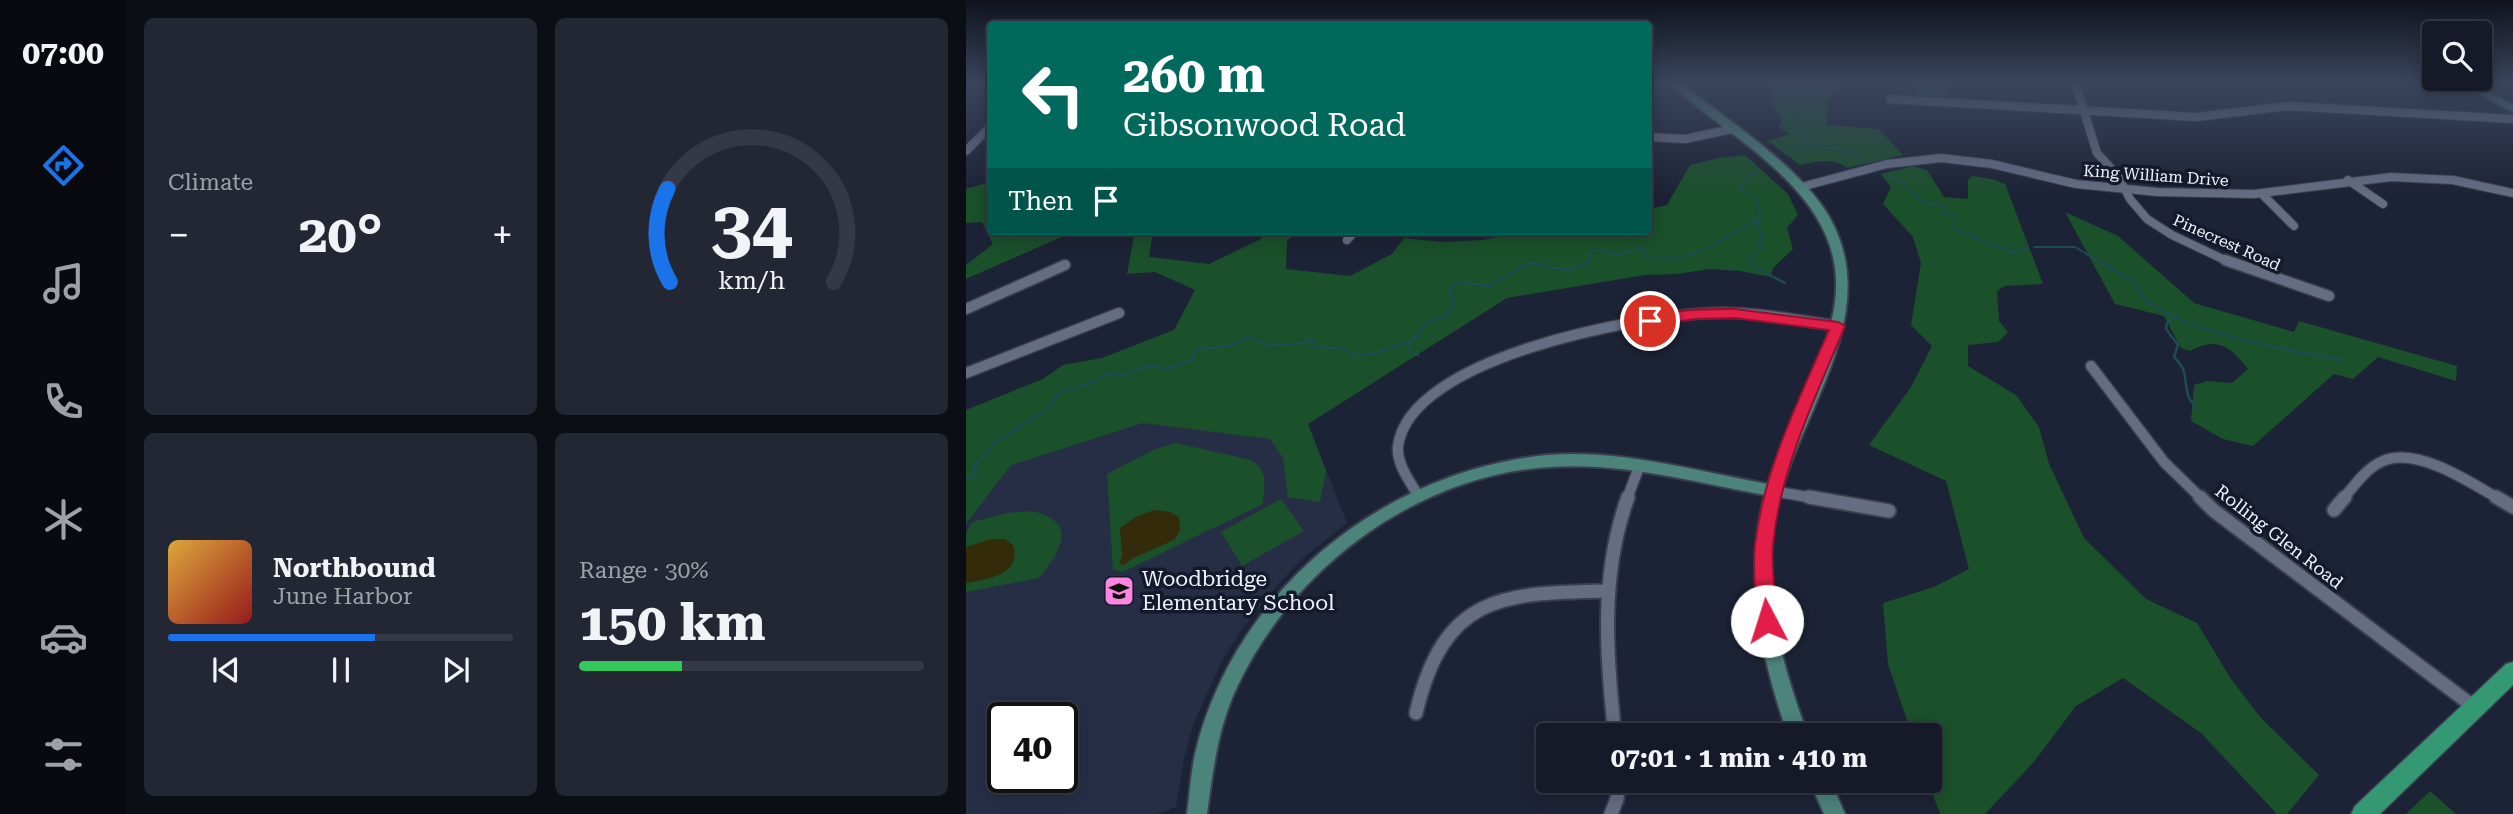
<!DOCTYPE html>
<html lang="en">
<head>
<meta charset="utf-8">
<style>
	:root { --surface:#161a28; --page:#232734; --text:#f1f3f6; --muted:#9ea1a8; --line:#353845; --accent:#1a73e8 }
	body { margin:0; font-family:"Roboto Serif",serif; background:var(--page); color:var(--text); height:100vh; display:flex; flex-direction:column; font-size:26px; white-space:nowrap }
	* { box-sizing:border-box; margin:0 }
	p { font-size:23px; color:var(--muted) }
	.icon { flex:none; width:38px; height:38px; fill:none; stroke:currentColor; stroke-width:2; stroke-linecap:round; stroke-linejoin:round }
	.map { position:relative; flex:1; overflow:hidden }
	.details { display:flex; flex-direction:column; gap:18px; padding:18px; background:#0c0e16; width:840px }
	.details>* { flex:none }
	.guide { position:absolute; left:21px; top:21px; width:665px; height:214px; border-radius:7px; box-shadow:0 4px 18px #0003,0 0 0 2px var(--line); background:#00695c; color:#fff; overflow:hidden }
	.tools { position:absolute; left:1456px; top:21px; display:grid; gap:14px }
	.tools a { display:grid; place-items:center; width:70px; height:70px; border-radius:7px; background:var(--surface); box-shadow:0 4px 18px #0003,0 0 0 2px var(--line); font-size:35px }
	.speed { position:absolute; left:21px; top:702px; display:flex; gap:14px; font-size:35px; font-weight:700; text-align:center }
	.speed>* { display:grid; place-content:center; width:91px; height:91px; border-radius:50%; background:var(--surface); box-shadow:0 4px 18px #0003,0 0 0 2px var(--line); line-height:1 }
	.speed .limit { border:4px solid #111; border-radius:10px; background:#fff; color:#111 }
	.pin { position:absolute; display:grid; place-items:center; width:60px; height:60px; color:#fff; margin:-30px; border:4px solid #fff; border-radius:50%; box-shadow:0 2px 7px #0007 }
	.me { position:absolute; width:77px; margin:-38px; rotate:355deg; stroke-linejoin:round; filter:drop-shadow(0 0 5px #0008) }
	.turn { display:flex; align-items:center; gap:24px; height:147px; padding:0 21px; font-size:32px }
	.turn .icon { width:91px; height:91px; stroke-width:2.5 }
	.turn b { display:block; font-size:49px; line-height:60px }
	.then { display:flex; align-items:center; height:66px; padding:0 21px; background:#0003; gap:14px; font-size:26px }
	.big { font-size:52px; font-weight:700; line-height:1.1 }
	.details .tile { flex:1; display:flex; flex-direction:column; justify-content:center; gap:10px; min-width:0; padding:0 24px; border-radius:10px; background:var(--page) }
	.details .dial { align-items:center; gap:0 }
	.dial svg { height:182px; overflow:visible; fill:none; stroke:var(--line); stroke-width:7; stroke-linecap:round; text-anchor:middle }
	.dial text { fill:var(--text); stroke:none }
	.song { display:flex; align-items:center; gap:21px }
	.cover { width:84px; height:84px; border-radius:10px; background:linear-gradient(135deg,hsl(40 70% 55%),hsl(0 70% 35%)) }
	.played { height:7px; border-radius:4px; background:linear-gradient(90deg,var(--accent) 60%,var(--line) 60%) }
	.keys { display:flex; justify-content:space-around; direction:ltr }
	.heat { display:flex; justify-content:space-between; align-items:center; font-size:38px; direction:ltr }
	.charge { height:10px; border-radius:5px; background:linear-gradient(90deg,#34c759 30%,var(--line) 0) }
	.details .tiles { flex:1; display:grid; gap:18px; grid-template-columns:repeat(2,1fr) }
	.trip { position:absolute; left:570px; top:723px; width:406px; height:70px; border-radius:7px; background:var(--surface); box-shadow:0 4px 18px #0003,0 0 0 2px var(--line); font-weight:700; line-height:70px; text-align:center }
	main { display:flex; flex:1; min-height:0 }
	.dock { display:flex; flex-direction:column; width:126px; justify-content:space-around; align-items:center; background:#090a10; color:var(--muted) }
	.dock .icon { width:49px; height:49px }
	.dock .selected { color:var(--accent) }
	.dock b { font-size:32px; color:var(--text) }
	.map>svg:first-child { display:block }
</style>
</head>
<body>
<main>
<nav class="dock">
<b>07:00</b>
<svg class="icon selected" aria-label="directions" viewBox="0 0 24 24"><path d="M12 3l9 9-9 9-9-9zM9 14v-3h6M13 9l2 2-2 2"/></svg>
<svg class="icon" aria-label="music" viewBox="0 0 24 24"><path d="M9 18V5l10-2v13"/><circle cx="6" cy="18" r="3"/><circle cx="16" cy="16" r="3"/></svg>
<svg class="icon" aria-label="phone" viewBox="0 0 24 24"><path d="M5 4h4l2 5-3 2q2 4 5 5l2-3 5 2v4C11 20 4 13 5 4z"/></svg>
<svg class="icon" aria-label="climate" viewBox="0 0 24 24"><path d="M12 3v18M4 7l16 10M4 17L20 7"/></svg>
<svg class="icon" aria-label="car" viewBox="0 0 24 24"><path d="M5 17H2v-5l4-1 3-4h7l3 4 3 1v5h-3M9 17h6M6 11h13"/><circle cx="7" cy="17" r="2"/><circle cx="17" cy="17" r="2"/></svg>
<svg class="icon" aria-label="filters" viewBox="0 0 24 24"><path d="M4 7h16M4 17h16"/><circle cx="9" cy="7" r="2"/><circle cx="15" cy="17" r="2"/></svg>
</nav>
<section class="details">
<div class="tiles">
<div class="tile"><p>Climate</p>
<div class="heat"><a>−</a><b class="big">20°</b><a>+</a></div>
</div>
<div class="tile dial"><svg viewBox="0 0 100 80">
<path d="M14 69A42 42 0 1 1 86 69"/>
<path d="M14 69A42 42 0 0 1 13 28" stroke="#1a73e8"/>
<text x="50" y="56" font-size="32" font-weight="700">34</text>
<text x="50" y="72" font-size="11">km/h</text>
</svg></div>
<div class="tile">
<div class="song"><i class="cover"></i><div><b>Northbound</b><p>June Harbor</p></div></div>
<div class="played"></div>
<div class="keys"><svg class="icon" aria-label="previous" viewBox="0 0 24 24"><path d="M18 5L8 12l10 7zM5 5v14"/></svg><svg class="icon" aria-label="pause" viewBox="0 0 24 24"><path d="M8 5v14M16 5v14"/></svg><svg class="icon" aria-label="next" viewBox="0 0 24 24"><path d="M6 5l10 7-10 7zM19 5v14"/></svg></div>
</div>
<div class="tile"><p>Range · 30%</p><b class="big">150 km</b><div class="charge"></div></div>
</div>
</section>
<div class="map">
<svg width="1547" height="814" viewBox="0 0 1547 814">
	<rect width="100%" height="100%" fill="#1d2336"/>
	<path fill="#262e46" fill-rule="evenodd" d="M321 370 381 523 337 558 314 582 276 629 257 659 228 722 218 759 210 807 190 814H0V515L37 450ZM37 718H96V777H37Z"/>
	<path fill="#1a502a" d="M807 82H876L862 101 860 125 913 129 937 155 881 168C870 157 848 162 834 165L802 141 823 134 813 127 816 121 805 102Z
		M937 82H981L982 98 949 95V86Z
		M779 155 822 194 832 215 821 228 827 249 807 268 805 277 774 271 743 269 711 274 679 275 541 298 342 424 360 471 354 502 322 497 317 458 304 439 177 423 45 465 0 524V410L77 379 97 365 136 358 208 330 229 290 189 272 161 274 168 236 123 231H187L183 257 243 264 293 240 302 231H331L321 241 320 269 384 276 426 254 438 238 476 242 517 240 558 231H682L683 209 701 205 724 165 753 158Z
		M947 166 961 170 978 197 1002 199V180L1006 176 1026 179 1039 184 1077 284 1039 286 1031 291 1033 321 1042 332 1032 342 1002 345V366L1050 395 1073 427 1083 464 1118 538 1180 599 1231 623 1265 679 1295 718 1353 775 1321 814H1311L1235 733 1157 678 1110 706 1067 763 1019 814H974L962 781 964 735H946L922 664 917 603 968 587 1003 569 980 481 903 445 945 387 966 346 945 325 955 263 947 237 917 204 925 187 915 174Z
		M24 182V194L19 198 24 204V231H109L0 279V265L27 244 16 222 0 223V189Z
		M1099 212 1152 236 1228 303 1328 332 1333 321 1491 366 1490 381 1412 357 1387 379 1368 374 1287 446 1257 439 1225 421 1228 385 1241 381 1266 383 1282 369C1264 346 1251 336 1224 351L1215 348 1198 316 1149 304Z
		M210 443 285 460C303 471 298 486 297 504L157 572 147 570 141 474 187 450Z
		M315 499 338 531 276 566 255 532Z
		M66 511C113 522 95 551 73 578L0 592V533L6 522 41 513Z
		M1464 791 1490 814H1440Z"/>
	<path fill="#332b0a" d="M188 510 204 512 213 517 214 530 208 540 167 558 158 565 153 564 156 556 154 528 170 517Z
		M26 539H39L47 545C57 575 20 579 0 583V547Z"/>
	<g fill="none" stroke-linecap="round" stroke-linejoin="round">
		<path stroke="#1f4c53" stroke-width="2" d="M840 143 844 148C865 143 884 153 903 162
			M819 154 842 141 828 128V116L817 94 828 82
			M924 176 945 189 956 202 977 205 979 213 989 216 988 228 991 230 1045 252 1062 248
			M1068 247H1109L1134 262
			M622 262 625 252 634 250 653 255 677 247 680 256C713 265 753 244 780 226 785 223 788 219 794 217L792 199 779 193 773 186 782 181 781 176 792 171
			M785 262 784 256 797 247 792 241 796 237 791 225 794 217"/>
		<path stroke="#1f4c53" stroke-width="2.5" d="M784 260 792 269 819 283
			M1131 260 1169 282C1179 328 1335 353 1377 360
			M1207 317 1201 323 1200 329 1212 345 1208 357C1223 372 1217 377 1222 395 1223 400 1229 406 1232 410
			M443 343 442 349 452 355
			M0 479 10 474 7 467 31 441 83 408 93 392 119 385 145 373 157 375 185 365 199 369 226 360 230 350C256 344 258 352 283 336 303 352 325 344 348 340V346L379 349 388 355H402L443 342 453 335 458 324 479 316 488 303 483 290 494 282 522 286 566 262C584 267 608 277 622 260"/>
		<g stroke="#3a3f4f" stroke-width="10">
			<path id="street-far2" d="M1109 82 1131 153 1152 176 1164 199 1181 219 1206 235 1263 262
				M924 99 1230 117 1322 106 1547 119
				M682 137 719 139 766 129
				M0 151 24 127
				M1382 180 1417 204
				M835 187 921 164 975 158 1026 164 1110 184 1192 192 1288 194 1425 177 1487 180 1547 193
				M1296 194 1328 226
				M381 240 389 231"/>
		</g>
		<g stroke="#3a3f4f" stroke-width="13">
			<path id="street-far1" d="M1259 260 1363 296
				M0 309 99 265
				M1125 366 1198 462 1236 499
				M0 373 153 313
				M807 491 853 499
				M452 495C444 482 430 463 432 446 444 357 671 316 745 313 787 311 830 320 872 326
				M661 499 673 467
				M1377 499C1388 486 1400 468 1417 461 1450 446 1504 482 1533 499"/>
		</g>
		<g stroke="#3a3f4f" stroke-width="17">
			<path id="street" d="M843 497 923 511
				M1234 497 1247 510 1508 707
				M1530 497 1547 507
				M1368 510 1379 497
				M450 713C478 595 535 593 641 591
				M649 735C640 655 634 574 662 497
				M645 814 651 799 653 780"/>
		</g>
		<g stroke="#3a3f4f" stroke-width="4">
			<path id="secondary" d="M703 82H713C760 119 837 168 865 220 919 320 826 421 809 517 795 591 816 666 842 735H822C795 658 777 576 799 495 728 482 656 462 584 467 451 475 328 567 272 685 252 726 247 770 241 814H221C224 792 225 767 231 746 273 587 419 471 581 455 655 449 730 471 802 484 840 361 932 278 806 166 774 136 734 113 703 82Z
				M1492 82H1503L1547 105V112Z
				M843 780H864L879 814H858Z"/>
		</g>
		<g stroke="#3a3f4f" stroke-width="3">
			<path id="primary" d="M1547 662V685L1414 814H1385L1389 806 1540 664Z"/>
		</g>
		<use href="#street-far2" stroke="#656d83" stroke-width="8"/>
		<use href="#street-far1" stroke="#656d83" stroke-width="10"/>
		<use href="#street" stroke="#656d83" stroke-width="13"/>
		<use href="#secondary" fill="#4c837b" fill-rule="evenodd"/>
		<use href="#primary" fill="#349972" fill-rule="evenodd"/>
	</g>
	<linearGradient id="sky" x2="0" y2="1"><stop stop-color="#10131e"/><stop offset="0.42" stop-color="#3a455d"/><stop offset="1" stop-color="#3a455d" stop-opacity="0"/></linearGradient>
	<rect width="1547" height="196" fill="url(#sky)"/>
	<path fill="#e11d48" stroke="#92132f" stroke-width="2" d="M769 309 872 322 879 326C850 397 814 468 807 545 805 570 810 596 811 621L808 627 801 629 794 627 791 621C790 596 786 569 789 545 798 468 833 400 863 330L769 318 729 319 684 326 676 321C690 308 749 309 769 309Z"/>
	<defs>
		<g id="school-square" transform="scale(1.575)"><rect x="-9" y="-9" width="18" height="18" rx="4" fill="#fd86e1" stroke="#141a2b"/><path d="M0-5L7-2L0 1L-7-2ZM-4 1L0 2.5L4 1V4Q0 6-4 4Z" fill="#111"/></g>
	</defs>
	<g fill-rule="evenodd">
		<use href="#school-square" x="153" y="591"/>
	</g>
	<g text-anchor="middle" stroke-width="7" stroke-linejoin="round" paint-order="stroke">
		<g font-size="16" fill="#f1f4ff" stroke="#141a2b">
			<text transform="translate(1190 175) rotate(4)" y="6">King William Drive</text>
			<text transform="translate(1261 242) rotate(24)" y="6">Pinecrest Road</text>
		</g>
		<g font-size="18" fill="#f1f4ff" stroke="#141a2b">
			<text transform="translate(1313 537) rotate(38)" y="6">Rolling Glen Road</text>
		</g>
		<g font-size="21" fill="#f1f4ff" stroke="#141a2b" text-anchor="start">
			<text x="176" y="586">Woodbridge<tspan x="176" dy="24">Elementary School</tspan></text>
		</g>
	</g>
</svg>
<div class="tools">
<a><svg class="icon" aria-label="search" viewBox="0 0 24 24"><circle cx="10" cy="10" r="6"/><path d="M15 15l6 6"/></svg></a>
</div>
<div class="speed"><div class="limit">40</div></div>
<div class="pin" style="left:684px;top:321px;background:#d93025"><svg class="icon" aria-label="arrive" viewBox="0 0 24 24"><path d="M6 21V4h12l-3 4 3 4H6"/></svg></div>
<svg class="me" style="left:801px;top:621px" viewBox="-20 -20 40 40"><circle r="19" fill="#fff"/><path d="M0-13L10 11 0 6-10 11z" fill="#e11d48"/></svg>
<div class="trip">07:01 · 1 min · 410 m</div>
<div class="guide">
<div class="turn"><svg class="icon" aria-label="left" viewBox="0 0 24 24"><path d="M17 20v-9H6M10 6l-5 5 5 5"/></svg><div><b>260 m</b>Gibsonwood Road</div></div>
<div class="then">Then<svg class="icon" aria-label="arrive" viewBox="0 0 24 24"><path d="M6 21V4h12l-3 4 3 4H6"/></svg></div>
</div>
</div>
</main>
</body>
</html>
